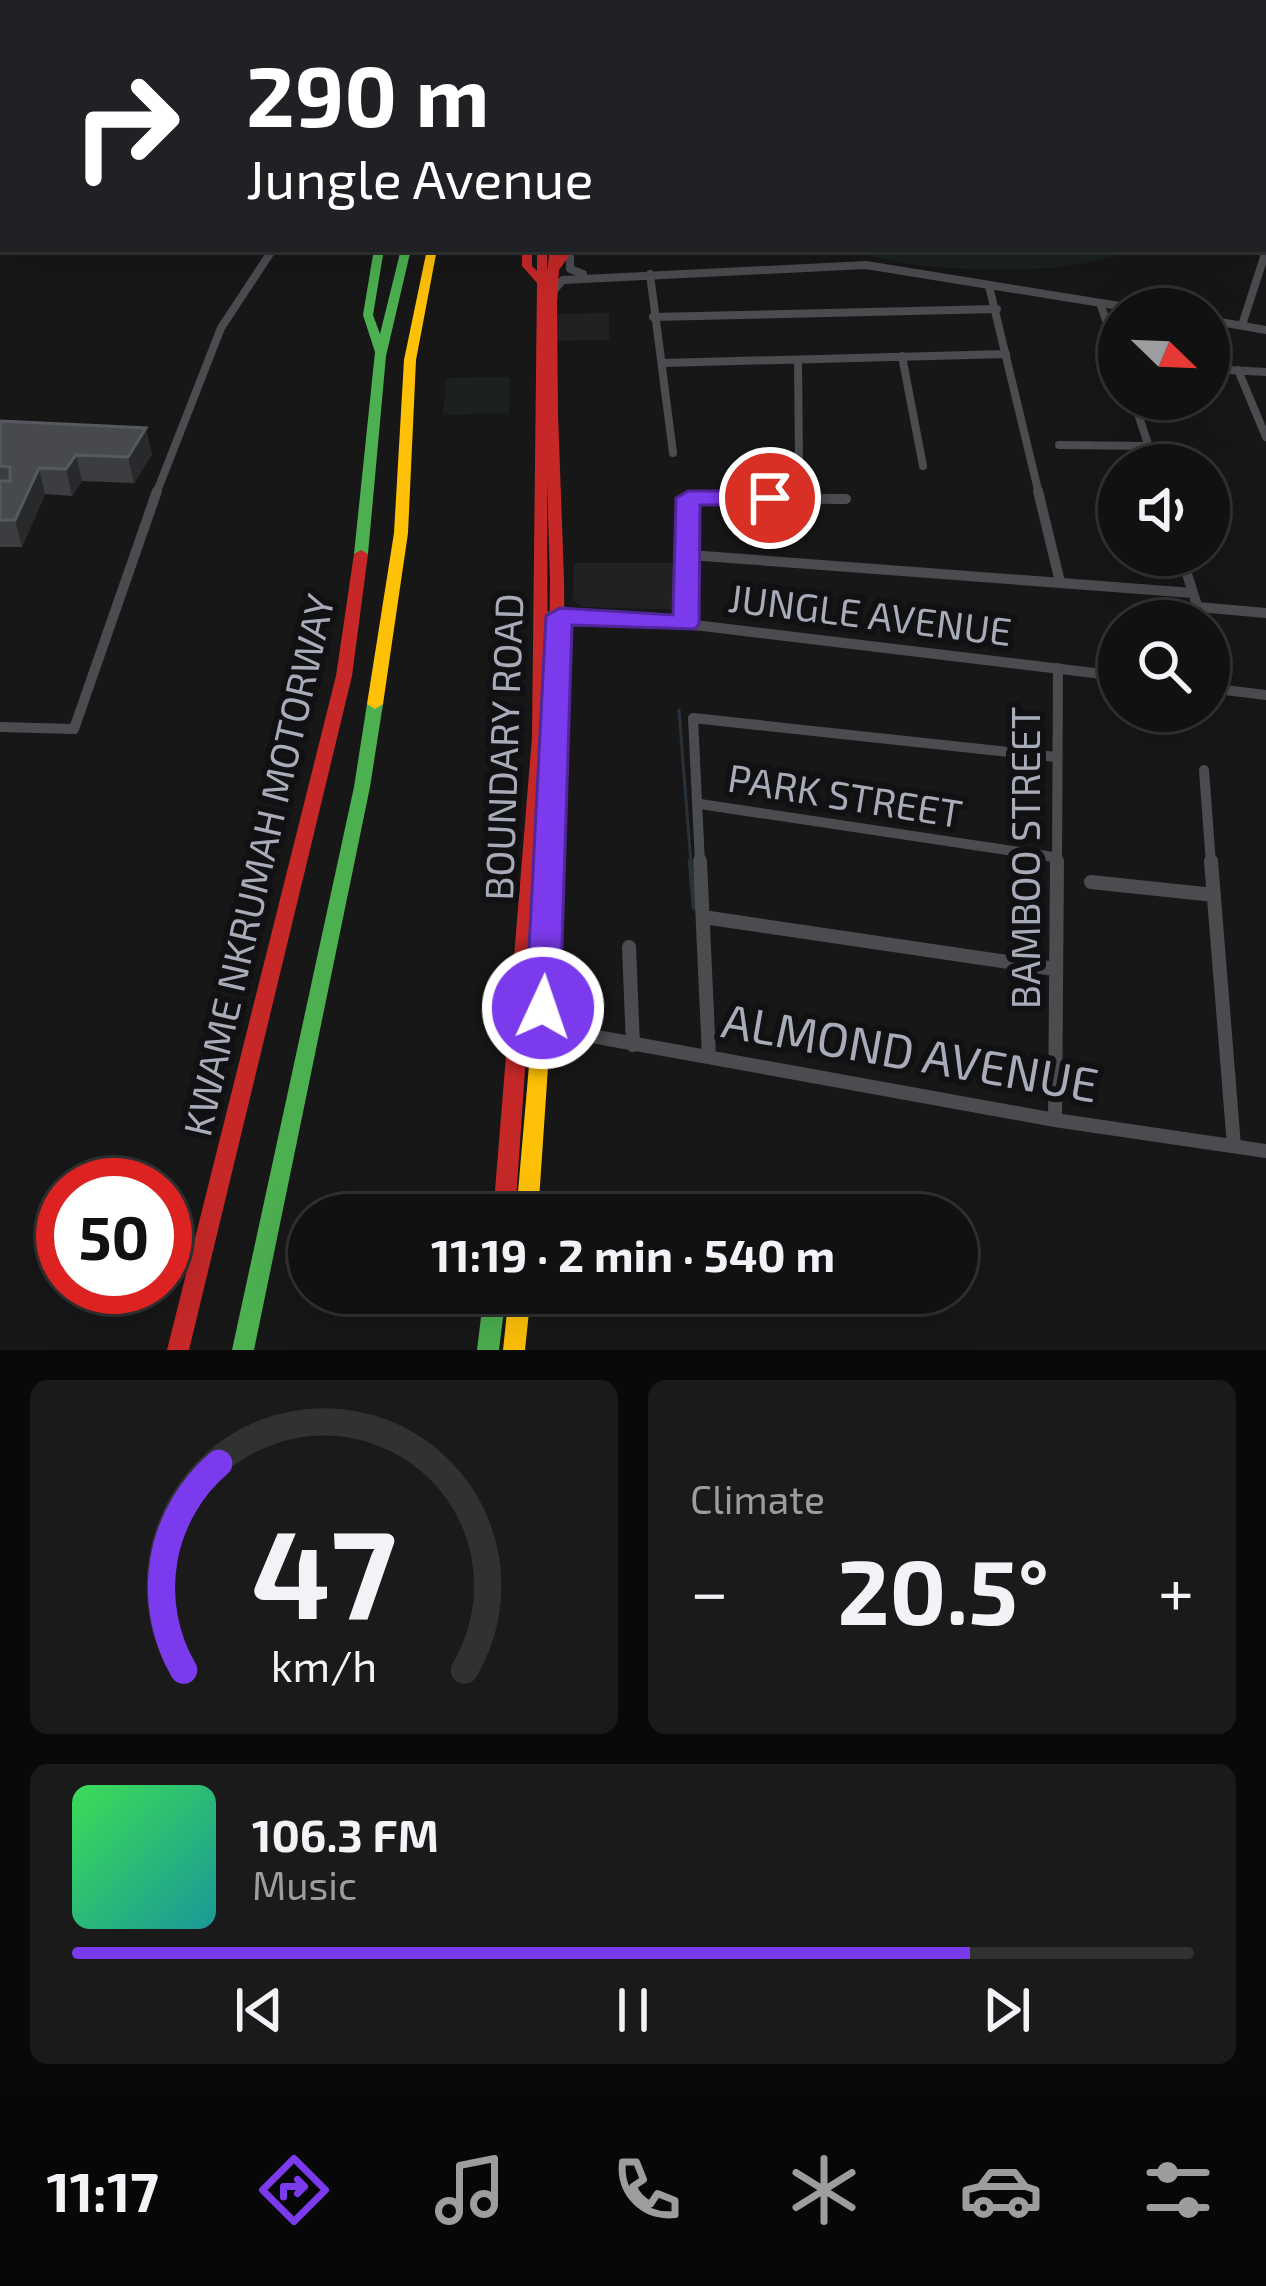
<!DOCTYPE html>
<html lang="en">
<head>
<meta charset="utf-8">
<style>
	:root { --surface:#111; --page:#1a1a1a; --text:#f1f3f6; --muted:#9c9d9f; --line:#303131; --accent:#7c3aed }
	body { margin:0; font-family:"Exo 2",sans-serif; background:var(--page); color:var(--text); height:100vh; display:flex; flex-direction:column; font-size:45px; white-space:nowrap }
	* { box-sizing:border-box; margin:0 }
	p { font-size:39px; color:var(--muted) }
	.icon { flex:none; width:66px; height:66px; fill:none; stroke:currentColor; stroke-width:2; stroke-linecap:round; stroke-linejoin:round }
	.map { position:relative; height:1350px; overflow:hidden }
	.drawer { display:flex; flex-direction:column; gap:30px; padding:30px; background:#090909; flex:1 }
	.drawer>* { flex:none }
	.hud { position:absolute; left:0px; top:0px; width:1266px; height:252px; box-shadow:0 12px 48px #0002,0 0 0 3px var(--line); background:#202124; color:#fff; overflow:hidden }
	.needle { width:78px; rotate:113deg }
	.controls { position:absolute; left:1098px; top:288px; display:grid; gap:24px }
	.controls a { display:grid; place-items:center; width:132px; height:132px; border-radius:50%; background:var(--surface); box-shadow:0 12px 48px #0002,0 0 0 3px var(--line); font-size:60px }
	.speed { position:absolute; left:36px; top:1158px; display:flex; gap:24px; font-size:60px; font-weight:700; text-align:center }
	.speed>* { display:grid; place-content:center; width:156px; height:156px; border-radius:50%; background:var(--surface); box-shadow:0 12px 48px #0002,0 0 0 3px var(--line); line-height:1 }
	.speed .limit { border:18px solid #d22; background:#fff; color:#111 }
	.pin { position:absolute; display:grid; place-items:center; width:102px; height:102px; color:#fff; margin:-51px; border:6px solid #fff; border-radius:50%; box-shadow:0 3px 12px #0007 }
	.me { position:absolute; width:132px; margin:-66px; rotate:3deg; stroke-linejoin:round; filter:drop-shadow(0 0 9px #0008) }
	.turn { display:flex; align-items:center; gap:42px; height:252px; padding:0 48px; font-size:54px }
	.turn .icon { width:156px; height:156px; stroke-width:2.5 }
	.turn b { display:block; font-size:84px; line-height:102px }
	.big { font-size:90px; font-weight:700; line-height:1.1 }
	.drawer .widget { flex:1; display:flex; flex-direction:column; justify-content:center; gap:18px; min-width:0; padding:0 42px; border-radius:18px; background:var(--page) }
	.drawer .dial { align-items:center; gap:0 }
	.dial svg { height:312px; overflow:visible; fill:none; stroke:var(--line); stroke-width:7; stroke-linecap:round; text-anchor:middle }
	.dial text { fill:var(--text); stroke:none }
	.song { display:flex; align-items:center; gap:36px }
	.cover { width:144px; height:144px; border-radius:18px; background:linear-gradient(135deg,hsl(130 70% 55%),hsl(180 70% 35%)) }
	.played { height:12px; border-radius:6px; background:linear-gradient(90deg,var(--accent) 80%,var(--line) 80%) }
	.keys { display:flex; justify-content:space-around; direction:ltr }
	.heat { display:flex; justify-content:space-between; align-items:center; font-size:66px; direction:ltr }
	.drawer .tiles { flex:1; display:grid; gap:30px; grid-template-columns:1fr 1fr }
	.widget:last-child { grid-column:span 2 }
	.trip { position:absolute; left:288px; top:1194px; width:690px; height:120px; border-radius:60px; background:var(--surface); box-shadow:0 12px 48px #0002,0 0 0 3px var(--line); font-weight:700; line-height:120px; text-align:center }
	.tabs { display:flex; height:192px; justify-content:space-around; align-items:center; background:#070707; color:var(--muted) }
	.tabs .icon { width:84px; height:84px }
	.tabs .on { color:var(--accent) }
	.tabs b { font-size:54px; color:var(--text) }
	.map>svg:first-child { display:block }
</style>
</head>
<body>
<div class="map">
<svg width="1266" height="1350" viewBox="0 0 1266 1350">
	<rect width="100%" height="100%" fill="#171717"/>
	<path fill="#212124" d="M609 313V340L553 341 554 314Z
		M574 563H679L683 610 582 607 573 600Z"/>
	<path fill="#1b211c" d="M847 249H1130C1074 280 905 273 847 249Z
		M509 377V413L443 415 446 378Z"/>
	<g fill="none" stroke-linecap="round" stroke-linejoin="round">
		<path stroke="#293139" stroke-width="3" d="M969 0 985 3
			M679 710 691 864"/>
		<path stroke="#293139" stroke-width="4.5" d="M690 861 694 908"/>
		<path stroke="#4b4c50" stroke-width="6" d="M791 0 816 3
			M1007 0 1020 3"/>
		<path stroke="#4b4c50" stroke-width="8" d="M570 249V269L583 274
			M650 274 673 453
			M989 286 1039 494
			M551 293 563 280 866 265 1138 309
			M1100 303 1119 358
			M653 317 997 309
			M1209 320 1266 330
			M1242 325 1266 251
			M902 356 923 466
			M798 361 799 459
			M662 363 1006 354
			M1209 369 1266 372
			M1238 370 1266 437
			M1133 399 1155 465
			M1059 445 1148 446
			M156 494 221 328 273 249"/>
		<path stroke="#4b4c50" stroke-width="10" d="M1038 491 1060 582
			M690 555 1193 593
			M1181 555 1202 621
			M1198 607 1266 613
			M542 616 653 620 1119 676
			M686 624 688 498 846 499
			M1209 641 1225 690
			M1209 688 1266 695
			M0 727 74 729 157 491
			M1204 770 1211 864
			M700 804 1053 857
			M700 864 693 718 1056 757
			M1057 864 1058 668"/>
		<path stroke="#4b4c50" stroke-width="14" d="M700 861 709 1057
			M1211 861 1234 1146
			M1091 882 1214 895
			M703 917 1055 969
			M629 947 633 1045
			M542 1027 1055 1120 1266 1151
			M1055 1120 1057 861"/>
		<path fill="#4caf50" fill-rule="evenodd" d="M530 0H538L536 3H528Z
			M0 158H3V164H0Z
			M374 249H384L373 315 380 334 401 249H411L386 356 368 554 361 558 354 554 375 352 363 315Z
			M375 699 383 704 370 787 254 1350H232L354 787 367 704Z
			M484 1293H506L499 1350H477Z"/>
		<path fill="#ffc107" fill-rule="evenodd" d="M430 0H438L441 3H433Z
			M510 0H518L516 3H508Z
			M3 136V142L0 143V137Z
			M427 249H437L416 360 408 533 383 704 375 709 367 704 394 533 404 360Z
			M557 684 565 689 552 1008 538 1215H516L534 1008 549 689Z
			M509 1293H531L525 1350H503Z"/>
		<path fill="#c62828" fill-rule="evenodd" d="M222 0H231L227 3H218Z
			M417 0H425L427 3H419Z
			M678 0H686L684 3H676Z
			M522 249H532V266L537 271V249H547V271L550 249H560V254L564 249H574L559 270 557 304 558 414 564 579 565 689 557 694 549 689 550 579 547 482 548 737 515 1215H493L532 737 537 283 522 266Z
			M361 550 368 554 352 676 189 1350H167L336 676 354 554Z"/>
	</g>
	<path fill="#3c3d40" d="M0 421 152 454 134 483 82 481 72 496 45 494 22 547H0Z"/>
	<path fill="#28292a" d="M146 428 152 454 134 483 128 457Z
		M76 455 82 481 72 496 66 469Z
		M39 468 45 494 22 547 15 520Z"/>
	<path fill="#48494d" stroke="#56595e" stroke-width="3" d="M0 421 146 428 128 457 76 455 66 469 39 468 15 520H0V481H10V467L0 466Z"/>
	<path fill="#7c3aed" stroke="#51269a" stroke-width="3" d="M688 491H770L781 498 770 505H700L699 624 695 629 572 625 560 1008 555 1017 543 1021 531 1017 526 1008 546 616 560 608 673 615 676 498Z"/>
	<g text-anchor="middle" stroke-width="12" stroke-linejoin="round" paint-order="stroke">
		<g font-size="39" fill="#a7acb8" stroke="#111113">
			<text transform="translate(870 615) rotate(7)" y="14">JUNGLE AVENUE</text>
			<text transform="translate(504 747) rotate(-88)" y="14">BOUNDARY ROAD</text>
			<text transform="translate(845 796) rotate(9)" y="14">PARK STREET</text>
			<text transform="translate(1026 858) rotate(-90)" y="14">BAMBOO STREET</text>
			<text transform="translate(259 865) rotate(-77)" y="14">KWAME NKRUMAH MOTORWAY</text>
		</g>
		<g font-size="48" fill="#a7acb8" stroke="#111113">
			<text transform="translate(910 1053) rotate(10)" y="17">ALMOND AVENUE</text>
		</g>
	</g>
</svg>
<div class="controls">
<a><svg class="needle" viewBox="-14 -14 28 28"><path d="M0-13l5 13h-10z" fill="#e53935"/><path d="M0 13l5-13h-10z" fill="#9c9d9f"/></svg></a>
<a><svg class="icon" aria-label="sound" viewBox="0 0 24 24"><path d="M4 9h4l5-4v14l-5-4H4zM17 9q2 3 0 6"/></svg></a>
<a><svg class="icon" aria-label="search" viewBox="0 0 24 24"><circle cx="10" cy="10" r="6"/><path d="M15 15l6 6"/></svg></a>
</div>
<div class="speed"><div class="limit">50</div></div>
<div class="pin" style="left:770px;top:498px;background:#d93025"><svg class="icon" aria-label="arrive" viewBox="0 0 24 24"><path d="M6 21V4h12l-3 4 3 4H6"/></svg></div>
<svg class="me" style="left:543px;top:1008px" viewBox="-20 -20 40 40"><circle r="17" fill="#7c3aed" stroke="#fff" stroke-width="3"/><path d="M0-11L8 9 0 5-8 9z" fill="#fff"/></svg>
<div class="trip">11:19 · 2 min · 540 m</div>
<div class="hud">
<div class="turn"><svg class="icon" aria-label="right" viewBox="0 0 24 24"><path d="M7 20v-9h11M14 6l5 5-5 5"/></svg><div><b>290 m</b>Jungle Avenue</div></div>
</div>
</div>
<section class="drawer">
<div class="tiles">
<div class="widget dial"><svg viewBox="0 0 100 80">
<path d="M14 69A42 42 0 1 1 86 69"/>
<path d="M14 69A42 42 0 0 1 23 16" stroke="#7c3aed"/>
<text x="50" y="56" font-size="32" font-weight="700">47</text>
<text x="50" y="72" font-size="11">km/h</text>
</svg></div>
<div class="widget"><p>Climate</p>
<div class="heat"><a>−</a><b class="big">20.5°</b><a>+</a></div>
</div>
<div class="widget">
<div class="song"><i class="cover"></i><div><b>106.3 FM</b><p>Music</p></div></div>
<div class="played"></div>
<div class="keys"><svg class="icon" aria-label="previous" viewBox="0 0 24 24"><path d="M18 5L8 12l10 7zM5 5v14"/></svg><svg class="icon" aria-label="pause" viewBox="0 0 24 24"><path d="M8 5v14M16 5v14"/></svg><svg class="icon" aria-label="next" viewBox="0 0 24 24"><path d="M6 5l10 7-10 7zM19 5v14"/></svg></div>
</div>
</div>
</section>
<nav class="tabs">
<b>11:17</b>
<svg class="icon on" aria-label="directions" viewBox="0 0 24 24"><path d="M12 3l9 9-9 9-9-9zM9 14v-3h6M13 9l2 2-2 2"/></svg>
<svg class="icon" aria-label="music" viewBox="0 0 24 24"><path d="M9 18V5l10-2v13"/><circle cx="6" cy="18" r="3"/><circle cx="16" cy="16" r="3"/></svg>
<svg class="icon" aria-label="phone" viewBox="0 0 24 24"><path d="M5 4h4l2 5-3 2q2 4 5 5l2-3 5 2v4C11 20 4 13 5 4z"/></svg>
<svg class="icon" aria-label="climate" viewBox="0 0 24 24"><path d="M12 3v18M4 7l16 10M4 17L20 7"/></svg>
<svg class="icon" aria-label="car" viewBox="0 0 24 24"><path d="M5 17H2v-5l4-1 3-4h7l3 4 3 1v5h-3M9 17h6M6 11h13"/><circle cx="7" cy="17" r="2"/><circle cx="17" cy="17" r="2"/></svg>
<svg class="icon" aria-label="filters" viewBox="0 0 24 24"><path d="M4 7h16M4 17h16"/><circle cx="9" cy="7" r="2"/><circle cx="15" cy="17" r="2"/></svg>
</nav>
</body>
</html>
